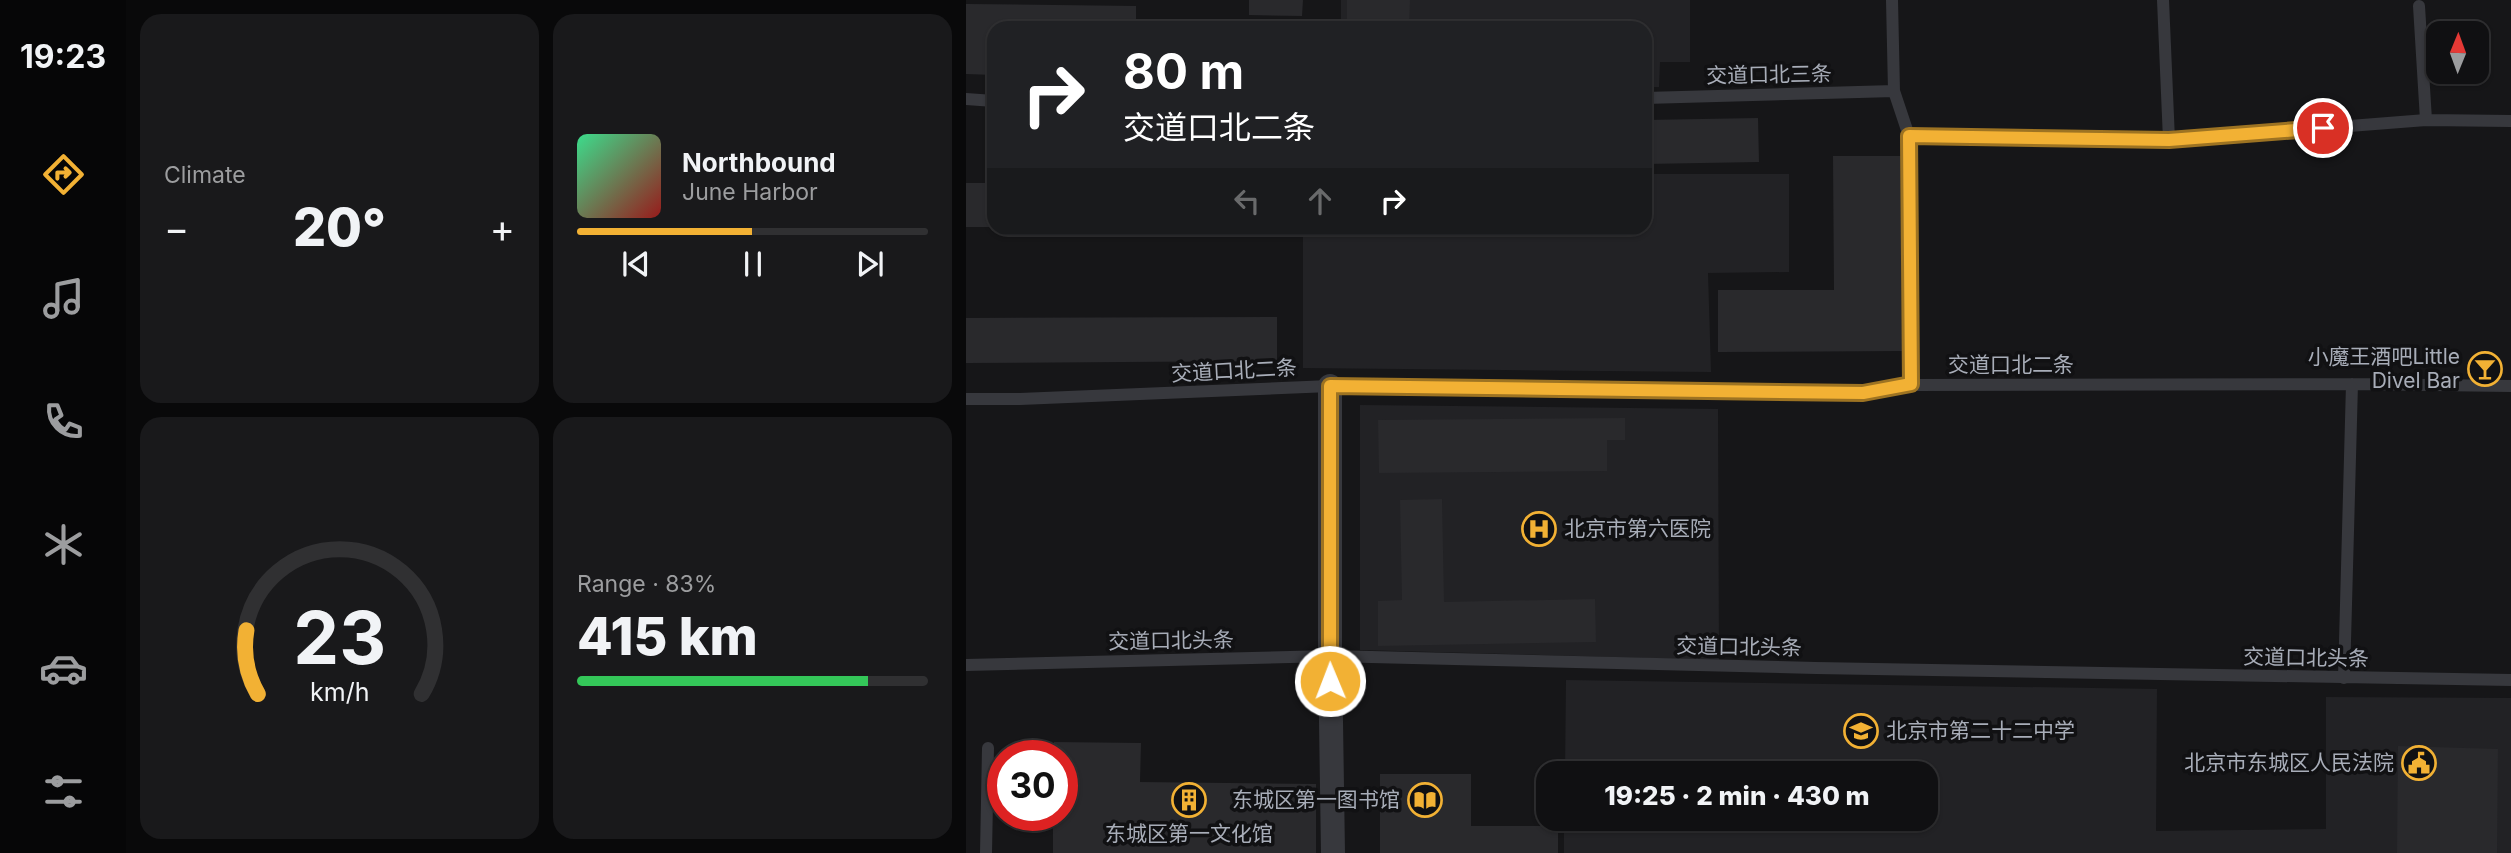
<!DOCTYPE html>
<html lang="en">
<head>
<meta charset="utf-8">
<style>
	:root { --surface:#101012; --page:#19191b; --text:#f1f3f6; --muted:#9c9d9f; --line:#303032; --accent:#f2b134 }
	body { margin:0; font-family:Inter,"Noto Sans SC",sans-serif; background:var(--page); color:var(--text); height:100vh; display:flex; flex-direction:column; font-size:26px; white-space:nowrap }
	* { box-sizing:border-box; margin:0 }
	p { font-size:23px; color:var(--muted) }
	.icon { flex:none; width:38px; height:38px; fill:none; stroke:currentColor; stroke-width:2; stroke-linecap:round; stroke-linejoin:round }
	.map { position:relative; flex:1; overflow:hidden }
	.sheet { display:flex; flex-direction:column; gap:14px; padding:14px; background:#09090a; width:840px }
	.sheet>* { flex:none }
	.banner { position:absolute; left:21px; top:21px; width:665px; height:214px; border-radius:21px; box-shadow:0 2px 5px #0004,0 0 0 2px var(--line); background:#202124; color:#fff; overflow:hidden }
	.needle { width:46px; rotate:1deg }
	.controls { position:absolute; left:1460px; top:21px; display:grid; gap:14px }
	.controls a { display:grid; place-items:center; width:63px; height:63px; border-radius:14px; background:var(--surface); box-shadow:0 2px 5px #0004,0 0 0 2px var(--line); font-size:35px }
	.speed { position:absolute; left:21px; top:740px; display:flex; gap:14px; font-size:35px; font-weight:700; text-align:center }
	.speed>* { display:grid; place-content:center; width:91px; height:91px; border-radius:50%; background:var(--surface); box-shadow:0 2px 5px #0004,0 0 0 2px var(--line); line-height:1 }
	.speed .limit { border:10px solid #d22; background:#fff; color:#111 }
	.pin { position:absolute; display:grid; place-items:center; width:60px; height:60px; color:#fff; margin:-30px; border:4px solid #fff; border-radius:50%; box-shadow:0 2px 7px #0007 }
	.me { position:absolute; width:77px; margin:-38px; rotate:359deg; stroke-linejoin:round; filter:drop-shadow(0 0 5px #0008) }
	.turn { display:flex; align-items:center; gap:24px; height:147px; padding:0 21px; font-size:32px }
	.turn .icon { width:91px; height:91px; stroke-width:2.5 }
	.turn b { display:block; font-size:49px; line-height:60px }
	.lanes { display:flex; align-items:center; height:66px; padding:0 21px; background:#0003; justify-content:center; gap:35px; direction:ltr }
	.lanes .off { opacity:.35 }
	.big { font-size:52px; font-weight:800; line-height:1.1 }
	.sheet .tile { flex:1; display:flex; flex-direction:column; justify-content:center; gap:10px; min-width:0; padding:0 24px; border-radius:21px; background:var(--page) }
	.sheet .dial { align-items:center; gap:0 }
	.dial svg { height:182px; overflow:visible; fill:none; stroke:var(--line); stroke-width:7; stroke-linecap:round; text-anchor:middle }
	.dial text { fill:var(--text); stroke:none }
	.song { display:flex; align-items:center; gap:21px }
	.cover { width:84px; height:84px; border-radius:10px; background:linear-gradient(135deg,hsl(150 70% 55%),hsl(0 70% 35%)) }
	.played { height:7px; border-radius:4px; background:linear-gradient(90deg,var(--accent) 50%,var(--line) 50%) }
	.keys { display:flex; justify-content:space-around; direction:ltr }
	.heat { display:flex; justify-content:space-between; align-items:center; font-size:38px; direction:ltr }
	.charge { height:10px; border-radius:5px; background:linear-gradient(90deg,#34c759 83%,var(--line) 0) }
	.sheet .tiles { flex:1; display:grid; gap:14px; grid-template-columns:repeat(2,1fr) }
	.trip { position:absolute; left:570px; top:761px; width:402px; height:70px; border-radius:21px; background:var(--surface); box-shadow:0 2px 5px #0004,0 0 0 2px var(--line); font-weight:800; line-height:70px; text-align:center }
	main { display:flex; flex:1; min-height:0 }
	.menu { display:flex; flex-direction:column; width:126px; justify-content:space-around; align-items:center; background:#060607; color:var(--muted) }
	.menu .icon { width:49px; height:49px }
	.menu .active { color:var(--accent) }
	.menu b { font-size:32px; color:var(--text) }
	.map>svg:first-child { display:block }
</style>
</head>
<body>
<main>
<nav class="menu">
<b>19:23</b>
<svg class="icon active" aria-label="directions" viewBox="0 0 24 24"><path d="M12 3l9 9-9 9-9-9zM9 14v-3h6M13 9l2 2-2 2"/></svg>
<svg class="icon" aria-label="music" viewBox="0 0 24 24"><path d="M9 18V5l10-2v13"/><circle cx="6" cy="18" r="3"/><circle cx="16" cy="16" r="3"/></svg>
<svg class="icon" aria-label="phone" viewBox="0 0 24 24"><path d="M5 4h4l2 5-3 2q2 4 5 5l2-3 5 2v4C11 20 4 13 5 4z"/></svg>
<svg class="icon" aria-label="climate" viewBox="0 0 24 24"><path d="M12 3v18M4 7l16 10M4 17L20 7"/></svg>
<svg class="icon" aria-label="car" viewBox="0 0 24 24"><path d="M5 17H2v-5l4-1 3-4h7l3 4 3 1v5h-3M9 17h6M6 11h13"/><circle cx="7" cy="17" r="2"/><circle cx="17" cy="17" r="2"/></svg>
<svg class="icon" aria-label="filters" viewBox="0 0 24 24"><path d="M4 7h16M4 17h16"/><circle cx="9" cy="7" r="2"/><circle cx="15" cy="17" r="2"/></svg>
</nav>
<section class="sheet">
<div class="tiles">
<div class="tile"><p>Climate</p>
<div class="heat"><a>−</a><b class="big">20°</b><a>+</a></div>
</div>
<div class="tile">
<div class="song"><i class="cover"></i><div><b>Northbound</b><p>June Harbor</p></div></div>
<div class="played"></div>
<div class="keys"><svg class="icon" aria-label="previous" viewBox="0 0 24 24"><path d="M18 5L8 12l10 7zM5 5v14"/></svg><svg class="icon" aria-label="pause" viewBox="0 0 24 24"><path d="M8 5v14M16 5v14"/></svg><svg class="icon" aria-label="next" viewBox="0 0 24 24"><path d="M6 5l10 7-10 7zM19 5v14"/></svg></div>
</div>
<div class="tile dial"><svg viewBox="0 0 100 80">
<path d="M14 69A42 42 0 1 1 86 69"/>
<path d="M14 69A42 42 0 0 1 9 41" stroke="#f2b134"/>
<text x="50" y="56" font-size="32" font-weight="700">23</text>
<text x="50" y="72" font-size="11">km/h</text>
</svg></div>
<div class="tile"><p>Range · 83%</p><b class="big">415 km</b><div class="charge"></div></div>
</div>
</section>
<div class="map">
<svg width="1545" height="853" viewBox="0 0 1545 853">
	<rect width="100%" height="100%" fill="#161618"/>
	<path fill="#222225" d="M375 0H724V62H694L693 87H679V28H375Z
		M679 174H823V272L742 273 745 372 337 368V228H679Z
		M394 405 752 409 753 660 394 650Z
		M600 680 1191 689 1190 831 1360 829V697L1545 698V853H598V819H961V774L599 773Z"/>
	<path fill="#29292c" d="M283 0H337L336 16 283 15Z
		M381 0H444L443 28H381Z
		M0 4 170 6V28H28V75L0 74Z
		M792 118 793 162 679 164V120Z
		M867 156H935L936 351 752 352V290H868Z
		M0 183H28V227H0Z
		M311 317V361L0 363V318Z
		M659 418V440H641V471L413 473 412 420Z
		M476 499 478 602 629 599 630 642 412 646V601L436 600 434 500Z
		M88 742 175 743 174 782 350 784V853H87V816H96V756H88Z
		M1432 746 1532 749 1531 853H1431Z
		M414 774H505V826H592V853H414Z"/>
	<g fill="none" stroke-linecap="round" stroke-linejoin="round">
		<path stroke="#37383d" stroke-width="12" d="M926 0 928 91 943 136 945 385
			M1197 0 1203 140
			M1453 6 1460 120
			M679 98 928 91
			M0 99 28 101
			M943 136 1203 140 1460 120 1545 121
			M0 399H54L364 386 897 393 945 385 1386 384 1545 386
			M0 665 364 656 850 668 1545 680
			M1378 678 1386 384
			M20 853 22 748"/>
		<path stroke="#37383d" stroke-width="24" d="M364 386V656L367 853"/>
	</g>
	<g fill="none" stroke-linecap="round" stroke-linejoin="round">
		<g stroke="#9d7322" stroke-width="18">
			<path id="route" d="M364 681V386L897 393 945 384 943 136 1203 140 1357 128"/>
		</g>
		<use href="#route" stroke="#f2b134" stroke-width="12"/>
	</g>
	<defs>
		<g id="bar-ring" transform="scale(1.75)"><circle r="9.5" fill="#111113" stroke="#f2b134" stroke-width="1.5"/><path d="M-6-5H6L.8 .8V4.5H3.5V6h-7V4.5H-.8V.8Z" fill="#f2b134"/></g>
		<g id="hospital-ring" transform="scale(1.75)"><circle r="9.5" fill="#111113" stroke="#f2b134" stroke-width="1.5"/><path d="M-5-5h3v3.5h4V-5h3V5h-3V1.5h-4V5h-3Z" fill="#f2b134"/></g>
		<g id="school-ring" transform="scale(1.75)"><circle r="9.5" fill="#111113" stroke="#f2b134" stroke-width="1.5"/><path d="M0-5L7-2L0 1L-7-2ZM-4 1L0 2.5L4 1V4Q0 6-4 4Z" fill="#f2b134"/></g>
		<g id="civic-ring" transform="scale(1.75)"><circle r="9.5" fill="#111113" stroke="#f2b134" stroke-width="1.5"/><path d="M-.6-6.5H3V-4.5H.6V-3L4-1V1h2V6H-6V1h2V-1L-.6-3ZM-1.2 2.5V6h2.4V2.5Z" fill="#f2b134"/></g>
		<g id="building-ring" transform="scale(1.75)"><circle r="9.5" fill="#111113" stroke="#f2b134" stroke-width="1.5"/><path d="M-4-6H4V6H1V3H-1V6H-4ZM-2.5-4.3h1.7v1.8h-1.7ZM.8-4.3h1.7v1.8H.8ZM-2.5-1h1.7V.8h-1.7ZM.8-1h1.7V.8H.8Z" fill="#f2b134"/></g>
		<g id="library-ring" transform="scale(1.75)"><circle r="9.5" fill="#111113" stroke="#f2b134" stroke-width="1.5"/><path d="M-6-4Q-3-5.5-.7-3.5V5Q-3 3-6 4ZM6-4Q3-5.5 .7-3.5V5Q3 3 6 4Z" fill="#f2b134"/></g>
	</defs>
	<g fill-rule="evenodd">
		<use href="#bar-ring" x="1519" y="369"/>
		<use href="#hospital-ring" x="573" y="529"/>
		<use href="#school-ring" x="895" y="731"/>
		<use href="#civic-ring" x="1453" y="763"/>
		<use href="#building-ring" x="223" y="800"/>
		<use href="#library-ring" x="459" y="800"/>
	</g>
	<g text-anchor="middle" stroke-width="7" stroke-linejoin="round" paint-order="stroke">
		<g font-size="21" fill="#a8adb8" stroke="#111113">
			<text transform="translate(803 75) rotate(-1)" y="7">交道口北三条</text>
			<text x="1045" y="372">交道口北二条</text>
			<text transform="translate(268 371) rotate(-3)" y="7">交道口北二条</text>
			<text transform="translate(205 641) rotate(-1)" y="7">交道口北头条</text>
			<text transform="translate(773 647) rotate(1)" y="7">交道口北头条</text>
			<text transform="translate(1340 658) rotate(1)" y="7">交道口北头条</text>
		</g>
		<g font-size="21" fill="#a8adb8" stroke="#111113" text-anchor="end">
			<text x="1494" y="364">小魔王酒吧Little<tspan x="1494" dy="24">Divel Bar</tspan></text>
			<text x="598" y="536" text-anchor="start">北京市第六医院</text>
			<text x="920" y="738" text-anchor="start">北京市第二十二中学</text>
			<text x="1428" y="770">北京市东城区人民法院</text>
			<text x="434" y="807">东城区第一图书馆</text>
			<text x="223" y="841" text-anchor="middle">东城区第一文化馆</text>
		</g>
	</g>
</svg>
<div class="controls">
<a><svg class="needle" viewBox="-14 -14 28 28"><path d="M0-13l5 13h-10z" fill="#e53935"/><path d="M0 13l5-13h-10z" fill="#9c9d9f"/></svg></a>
</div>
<div class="speed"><div class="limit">30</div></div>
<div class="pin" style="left:1357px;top:128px;background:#d93025"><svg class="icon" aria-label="arrive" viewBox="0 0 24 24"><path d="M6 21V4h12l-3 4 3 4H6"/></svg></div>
<svg class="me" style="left:364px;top:681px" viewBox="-20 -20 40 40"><circle r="17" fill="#f2b134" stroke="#fff" stroke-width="3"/><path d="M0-11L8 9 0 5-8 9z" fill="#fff"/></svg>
<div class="trip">19:25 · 2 min · 430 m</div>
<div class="banner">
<div class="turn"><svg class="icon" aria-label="right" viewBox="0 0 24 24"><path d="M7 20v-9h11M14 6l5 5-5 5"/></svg><div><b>80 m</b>交道口北二条</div></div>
<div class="lanes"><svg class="icon off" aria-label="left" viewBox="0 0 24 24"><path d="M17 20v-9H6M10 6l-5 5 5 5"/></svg><svg class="icon off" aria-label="ahead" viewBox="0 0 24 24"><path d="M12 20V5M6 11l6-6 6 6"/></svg><svg class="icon" aria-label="right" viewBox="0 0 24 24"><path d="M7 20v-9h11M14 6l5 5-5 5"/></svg></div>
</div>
</div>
</main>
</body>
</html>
